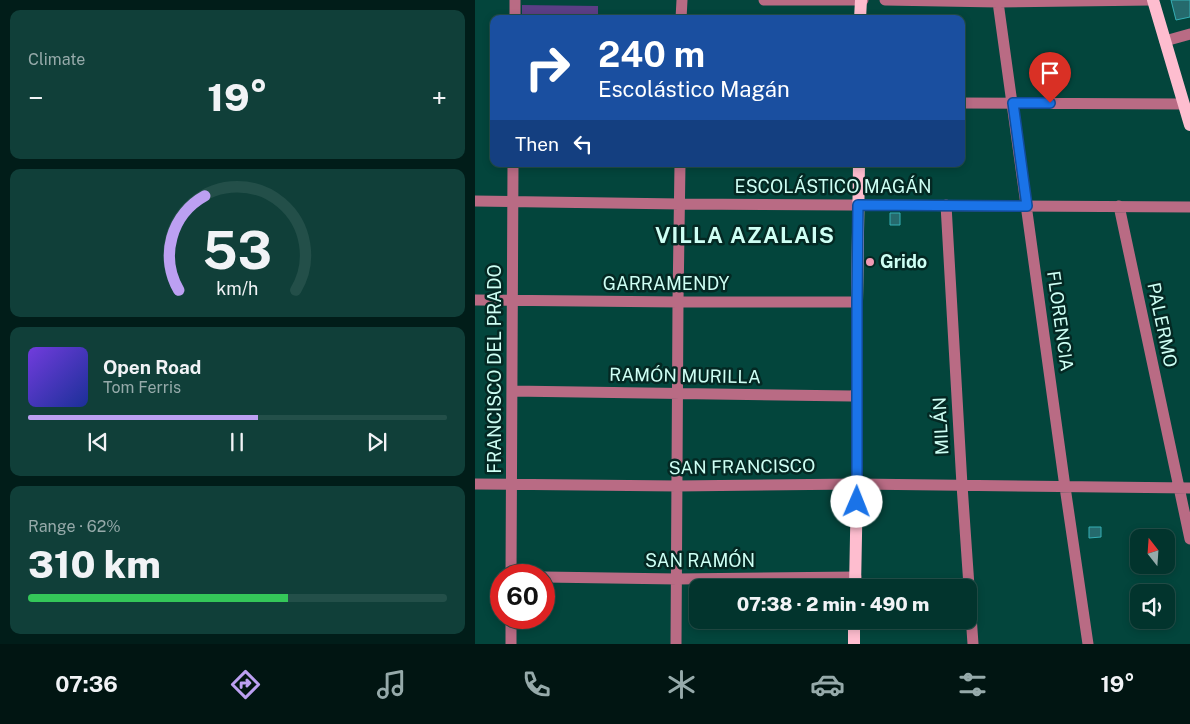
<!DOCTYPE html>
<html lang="en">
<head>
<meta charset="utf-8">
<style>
	:root { --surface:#02342d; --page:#103f39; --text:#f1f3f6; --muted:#96aaaa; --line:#234f49; --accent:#bca0f2 }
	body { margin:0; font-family:"Public Sans",sans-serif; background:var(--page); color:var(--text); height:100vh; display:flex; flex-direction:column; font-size:19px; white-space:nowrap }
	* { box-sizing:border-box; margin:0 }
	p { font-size:16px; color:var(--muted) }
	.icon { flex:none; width:28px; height:28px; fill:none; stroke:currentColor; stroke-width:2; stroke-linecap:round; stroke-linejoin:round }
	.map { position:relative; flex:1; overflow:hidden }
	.drawer { display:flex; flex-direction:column; gap:10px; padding:10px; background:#011d19; width:475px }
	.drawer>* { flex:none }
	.hud { position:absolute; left:15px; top:15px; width:475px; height:152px; border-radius:10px; box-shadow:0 2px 8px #0003,0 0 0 1px var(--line); background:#1a4fa0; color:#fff; overflow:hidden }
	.needle { width:32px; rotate:343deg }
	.tools { position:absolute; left:655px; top:529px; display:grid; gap:10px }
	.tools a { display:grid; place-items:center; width:45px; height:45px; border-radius:10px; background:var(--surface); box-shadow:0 2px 8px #0003,0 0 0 1px var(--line); font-size:25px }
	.speed { position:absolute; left:15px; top:564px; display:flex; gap:10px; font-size:25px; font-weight:700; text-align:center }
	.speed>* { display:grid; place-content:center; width:65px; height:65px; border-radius:50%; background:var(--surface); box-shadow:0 2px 8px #0003,0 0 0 1px var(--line); line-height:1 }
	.speed .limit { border:8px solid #d22; background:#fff; color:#111 }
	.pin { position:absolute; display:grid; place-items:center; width:42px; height:42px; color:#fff; margin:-51px -21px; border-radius:50% 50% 50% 0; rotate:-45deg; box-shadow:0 0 5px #0007 }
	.pin .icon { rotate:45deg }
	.me { position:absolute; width:55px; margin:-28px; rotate:1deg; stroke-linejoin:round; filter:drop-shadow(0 0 4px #0008) }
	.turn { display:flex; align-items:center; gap:18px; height:105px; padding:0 25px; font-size:22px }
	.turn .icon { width:65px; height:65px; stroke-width:2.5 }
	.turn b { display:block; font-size:35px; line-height:42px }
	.then { display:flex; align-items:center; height:48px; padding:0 25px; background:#0003; gap:10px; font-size:19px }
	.big { font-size:38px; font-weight:800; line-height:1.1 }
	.drawer .widget { flex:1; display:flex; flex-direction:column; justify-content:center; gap:8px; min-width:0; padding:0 18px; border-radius:10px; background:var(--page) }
	.drawer .dial { align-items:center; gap:0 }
	.dial svg { height:130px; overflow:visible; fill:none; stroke:var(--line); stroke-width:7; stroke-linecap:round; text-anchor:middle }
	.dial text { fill:var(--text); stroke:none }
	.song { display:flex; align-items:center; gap:15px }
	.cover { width:60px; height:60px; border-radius:8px; background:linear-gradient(135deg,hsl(260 70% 55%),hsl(230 70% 35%)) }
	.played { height:5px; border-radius:2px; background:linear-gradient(90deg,var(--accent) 55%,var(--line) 55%) }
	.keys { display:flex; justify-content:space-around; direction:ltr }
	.heat { display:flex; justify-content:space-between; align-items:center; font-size:28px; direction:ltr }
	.charge { height:8px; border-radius:4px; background:linear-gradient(90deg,#34c759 62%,var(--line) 0) }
	.trip { position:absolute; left:214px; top:579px; width:288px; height:50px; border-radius:10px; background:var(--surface); box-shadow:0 2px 8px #0003,0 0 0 1px var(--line); font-weight:800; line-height:50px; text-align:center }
	.tab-bar { display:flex; height:80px; justify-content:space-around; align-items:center; background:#011512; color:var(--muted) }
	.tab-bar .icon { width:35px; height:35px }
	.tab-bar .selected { color:var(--accent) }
	.tab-bar b { font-size:22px; color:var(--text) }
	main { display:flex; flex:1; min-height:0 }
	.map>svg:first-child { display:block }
</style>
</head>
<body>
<main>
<section class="drawer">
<div class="widget"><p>Climate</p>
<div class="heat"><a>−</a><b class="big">19°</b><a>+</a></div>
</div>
<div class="widget dial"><svg viewBox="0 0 100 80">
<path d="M14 69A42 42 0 1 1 86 69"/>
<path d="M14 69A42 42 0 0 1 30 11" stroke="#bca0f2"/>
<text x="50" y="56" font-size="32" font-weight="700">53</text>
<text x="50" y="72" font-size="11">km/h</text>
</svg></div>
<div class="widget">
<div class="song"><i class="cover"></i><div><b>Open Road</b><p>Tom Ferris</p></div></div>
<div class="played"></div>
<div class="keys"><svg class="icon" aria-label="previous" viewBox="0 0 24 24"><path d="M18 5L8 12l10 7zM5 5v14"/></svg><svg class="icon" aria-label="pause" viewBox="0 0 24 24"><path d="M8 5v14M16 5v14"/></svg><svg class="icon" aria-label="next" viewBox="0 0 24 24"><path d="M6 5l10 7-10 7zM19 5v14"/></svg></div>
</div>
<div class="widget"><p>Range · 62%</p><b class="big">310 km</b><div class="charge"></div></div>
</section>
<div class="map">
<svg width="715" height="644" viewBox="0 0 715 644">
	<rect width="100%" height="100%" fill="#03453c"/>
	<path fill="#5b3e85" d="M47 5 123 6V19H47Z"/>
	<path fill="#256a6d" stroke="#36afb6" d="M696 0H715V17L701 20Z
		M415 213H425V225H415Z
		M614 527H626V537L614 538Z"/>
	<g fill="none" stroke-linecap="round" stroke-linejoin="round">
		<path stroke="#b96b84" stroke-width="11" d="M289 0H388
			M410 0 523 2 677 0
			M523 2 590 487 613 644
			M40 19V0
			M206 19 207 0
			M690 41 715 34
			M486 103 709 104
			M0 201 205 204 715 207
			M471 205 487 485 498 644
			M644 206 715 539
			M0 300 203 302H382
			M37 391 376 396 382 394
			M0 484 202 486 382 484 715 488
			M36 575 38 164
			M69 577 202 579 381 577
			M36 644V618
			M201 644 203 302 205 164"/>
		<path stroke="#febdcf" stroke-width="12" d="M678 0 715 125
			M385 19 386 0
			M380 588 382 484V302L384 164
			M379 644V620"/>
	</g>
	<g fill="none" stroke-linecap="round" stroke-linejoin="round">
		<g stroke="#114b97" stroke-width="12">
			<path id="route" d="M382 502V302L383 205 552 206 538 103H575"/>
		</g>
		<use href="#route" stroke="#1a73e8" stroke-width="9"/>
	</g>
	<circle fill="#f19ab4" stroke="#042823" stroke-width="2" cx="395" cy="262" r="5"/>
	<g text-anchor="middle" stroke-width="5" stroke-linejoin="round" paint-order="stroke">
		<g font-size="18" fill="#cefff4" stroke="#042823">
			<text x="358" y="193">ESCOLÁSTICO MAGÁN</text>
			<text x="191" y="290">GARRAMENDY</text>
			<text transform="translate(585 321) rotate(82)" y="6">FLORENCIA</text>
			<text transform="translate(687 325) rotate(78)" y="6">PALERMO</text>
			<text transform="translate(20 369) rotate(-90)" y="6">FRANCISCO DEL PRADO</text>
			<text transform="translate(210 376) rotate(1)" y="6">RAMÓN MURILLA</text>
			<text transform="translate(466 426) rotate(-93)" y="6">MILÁN</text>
			<text transform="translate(267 467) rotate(-1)" y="6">SAN FRANCISCO</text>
			<text x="225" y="567">SAN RAMÓN</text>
		</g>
		<g font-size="18" font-weight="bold" fill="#cefff4" stroke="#042823" text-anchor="start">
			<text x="405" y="268">Grido</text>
		</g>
		<g font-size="22" font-weight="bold" letter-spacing="1" fill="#cefff4" stroke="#042823">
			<text x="270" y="243">VILLA AZALAIS</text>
		</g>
	</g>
</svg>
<div class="tools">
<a><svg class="needle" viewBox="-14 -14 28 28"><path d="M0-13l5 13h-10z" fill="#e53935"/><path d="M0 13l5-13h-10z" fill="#96aaaa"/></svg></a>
<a><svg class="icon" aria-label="sound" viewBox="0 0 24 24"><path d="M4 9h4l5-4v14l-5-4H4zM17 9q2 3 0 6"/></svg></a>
</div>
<div class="speed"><div class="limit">60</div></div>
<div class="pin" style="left:575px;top:103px;background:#d93025"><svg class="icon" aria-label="arrive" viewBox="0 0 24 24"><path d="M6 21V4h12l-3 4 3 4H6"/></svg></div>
<svg class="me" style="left:382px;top:502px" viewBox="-20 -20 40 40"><circle r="19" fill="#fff"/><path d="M0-13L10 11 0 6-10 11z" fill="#1a73e8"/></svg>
<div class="trip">07:38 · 2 min · 490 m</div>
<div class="hud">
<div class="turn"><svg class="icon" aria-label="right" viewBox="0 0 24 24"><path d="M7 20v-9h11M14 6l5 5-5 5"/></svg><div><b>240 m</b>Escolástico Magán</div></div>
<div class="then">Then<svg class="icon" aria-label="left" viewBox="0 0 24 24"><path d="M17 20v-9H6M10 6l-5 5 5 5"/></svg></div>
</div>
</div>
</main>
<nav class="tab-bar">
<b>07:36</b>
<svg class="icon selected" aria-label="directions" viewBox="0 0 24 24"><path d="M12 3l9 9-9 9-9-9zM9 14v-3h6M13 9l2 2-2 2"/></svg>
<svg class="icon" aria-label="music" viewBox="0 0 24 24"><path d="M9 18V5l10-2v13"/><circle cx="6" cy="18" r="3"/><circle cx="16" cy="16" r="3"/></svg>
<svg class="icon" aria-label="phone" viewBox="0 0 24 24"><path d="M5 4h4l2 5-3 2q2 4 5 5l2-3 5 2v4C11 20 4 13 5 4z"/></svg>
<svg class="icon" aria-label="climate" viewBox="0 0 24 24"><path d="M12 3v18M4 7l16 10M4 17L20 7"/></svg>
<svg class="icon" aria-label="car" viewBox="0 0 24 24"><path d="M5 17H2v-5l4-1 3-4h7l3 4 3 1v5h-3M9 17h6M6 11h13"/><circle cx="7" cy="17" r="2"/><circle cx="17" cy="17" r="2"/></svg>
<svg class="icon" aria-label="filters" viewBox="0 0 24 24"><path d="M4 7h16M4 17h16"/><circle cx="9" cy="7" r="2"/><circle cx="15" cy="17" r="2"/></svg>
<b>19°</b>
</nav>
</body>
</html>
